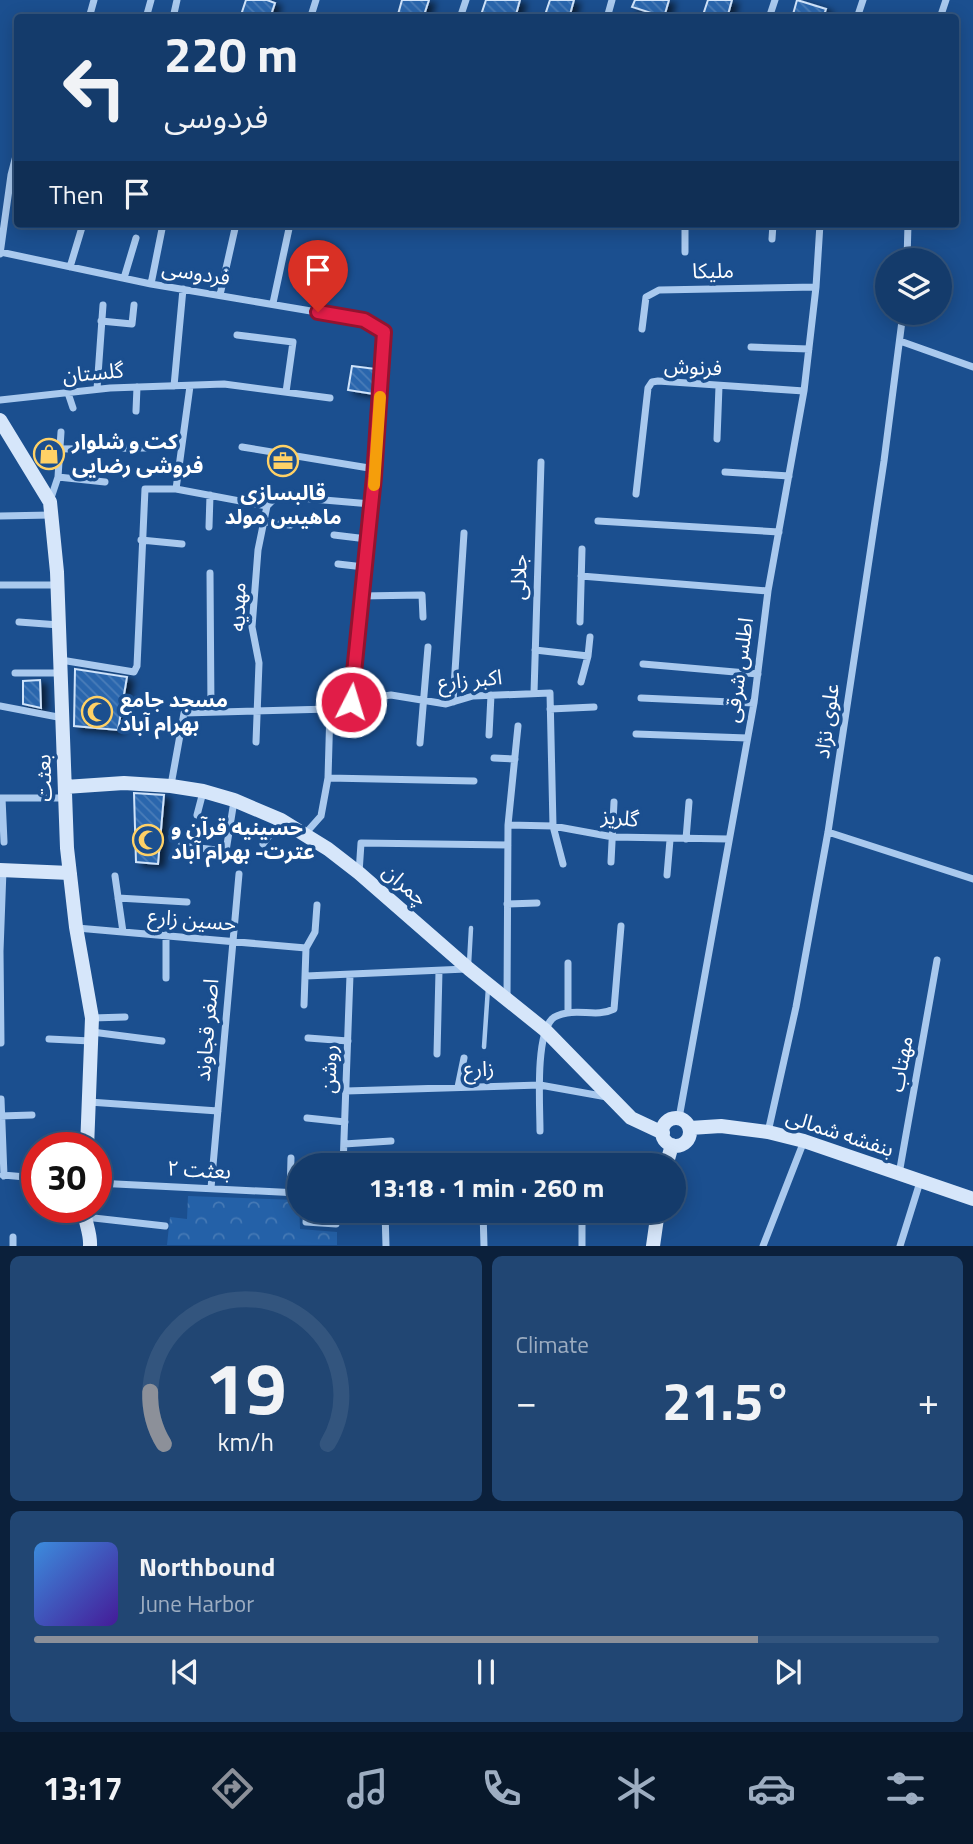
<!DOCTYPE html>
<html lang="en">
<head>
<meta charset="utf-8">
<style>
	:root { --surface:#143b6b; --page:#214673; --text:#f1f3f6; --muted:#9dadc1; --line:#33557e; --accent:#8c9099 }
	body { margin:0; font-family:"Titillium Web","Noto Sans Arabic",sans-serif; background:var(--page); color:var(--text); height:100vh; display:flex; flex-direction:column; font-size:26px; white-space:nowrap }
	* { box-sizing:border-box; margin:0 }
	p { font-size:23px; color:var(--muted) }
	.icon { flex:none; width:38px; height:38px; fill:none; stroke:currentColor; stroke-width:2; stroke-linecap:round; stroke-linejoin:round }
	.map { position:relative; height:1246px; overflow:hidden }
	.sheet { display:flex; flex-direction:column; gap:10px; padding:10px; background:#0b203b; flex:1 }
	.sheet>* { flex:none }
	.top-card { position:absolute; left:14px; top:14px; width:945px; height:214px; border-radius:7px; box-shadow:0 4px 18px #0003,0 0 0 2px var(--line); background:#143b6b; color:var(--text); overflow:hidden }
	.fabs { position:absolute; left:875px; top:248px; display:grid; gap:14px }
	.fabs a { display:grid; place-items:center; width:77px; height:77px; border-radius:50%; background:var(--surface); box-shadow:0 4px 18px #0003,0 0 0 2px var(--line); font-size:35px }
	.speed { position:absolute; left:21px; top:1132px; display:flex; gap:14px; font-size:35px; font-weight:700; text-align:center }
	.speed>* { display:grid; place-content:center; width:91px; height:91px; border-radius:50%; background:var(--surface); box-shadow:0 4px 18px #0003,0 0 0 2px var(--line); line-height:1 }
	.speed .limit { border:10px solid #d22; background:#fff; color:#111 }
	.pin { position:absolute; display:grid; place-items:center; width:60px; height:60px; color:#fff; margin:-72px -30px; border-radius:50% 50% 50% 0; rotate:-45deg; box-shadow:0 0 7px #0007 }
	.pin .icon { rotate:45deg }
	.me { position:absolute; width:77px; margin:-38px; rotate:5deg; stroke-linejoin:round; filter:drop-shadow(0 0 5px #0008) }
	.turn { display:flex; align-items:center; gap:24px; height:147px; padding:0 35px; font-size:32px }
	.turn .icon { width:91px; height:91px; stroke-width:2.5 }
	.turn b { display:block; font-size:49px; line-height:60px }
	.then { display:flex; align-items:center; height:66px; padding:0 35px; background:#0003; gap:14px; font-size:26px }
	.big { font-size:52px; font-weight:700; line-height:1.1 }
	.sheet .widget { flex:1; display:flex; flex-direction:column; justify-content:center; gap:10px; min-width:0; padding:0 24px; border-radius:10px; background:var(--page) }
	.sheet .dial { align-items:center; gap:0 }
	.dial svg { height:182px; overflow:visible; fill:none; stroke:var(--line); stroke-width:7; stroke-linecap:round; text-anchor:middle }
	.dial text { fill:var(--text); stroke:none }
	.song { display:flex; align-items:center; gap:21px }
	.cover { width:84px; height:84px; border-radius:10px; background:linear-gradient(135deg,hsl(210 70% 55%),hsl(260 70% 35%)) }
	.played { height:7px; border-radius:4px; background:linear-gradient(90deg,var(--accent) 80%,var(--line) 80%) }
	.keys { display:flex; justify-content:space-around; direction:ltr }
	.heat { display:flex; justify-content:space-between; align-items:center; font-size:38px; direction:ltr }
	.sheet .tiles { flex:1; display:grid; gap:10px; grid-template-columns:1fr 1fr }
	.widget:last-child { grid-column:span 2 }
	.trip { position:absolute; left:287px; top:1153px; width:399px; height:70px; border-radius:35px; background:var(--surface); box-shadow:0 4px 18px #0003,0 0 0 2px var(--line); font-weight:700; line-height:70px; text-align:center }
	.tab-bar { display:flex; height:112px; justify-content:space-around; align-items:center; background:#08182b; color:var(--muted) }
	.tab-bar .icon { width:49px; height:49px }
	.tab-bar .active { color:var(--accent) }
	.tab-bar b { font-size:32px; color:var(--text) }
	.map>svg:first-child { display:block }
</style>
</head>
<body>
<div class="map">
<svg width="973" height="1246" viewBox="0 0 973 1246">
	<defs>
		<pattern id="forest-crowns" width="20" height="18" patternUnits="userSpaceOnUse" patternTransform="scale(1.75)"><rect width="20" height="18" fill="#2461a8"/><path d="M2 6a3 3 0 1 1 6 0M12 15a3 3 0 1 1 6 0" fill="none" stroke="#4579b5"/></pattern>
		<pattern id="building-back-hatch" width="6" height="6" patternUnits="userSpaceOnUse" patternTransform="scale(1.75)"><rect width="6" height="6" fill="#2a66ad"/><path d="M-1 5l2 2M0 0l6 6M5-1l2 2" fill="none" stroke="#4a7db9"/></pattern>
		<filter id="shadow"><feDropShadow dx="6" dy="3.5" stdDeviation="3.5" flood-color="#0009"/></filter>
	</defs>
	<rect width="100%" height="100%" fill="#1b4f8f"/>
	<path fill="url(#forest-crowns)" d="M188 1196 299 1200 300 1229 337 1232V1245H167L170 1217 187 1219Z"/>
	<path fill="url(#building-back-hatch)" stroke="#cfe3fa" stroke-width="2" filter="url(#shadow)" d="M246 0H267L275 3 270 18H240Z
		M402 0H429L423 18H397Z
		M486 0H520L515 18H480Z
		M550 0H574L569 18H544Z
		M635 0H669L664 17 632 7Z
		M708 0H732L727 18H702Z
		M797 0 826 9 823 18H792Z
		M352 366 376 369 374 394 348 390Z
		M75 669 127 677 118 730 74 726Z
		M40 680 41 708 23 704V681Z
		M134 793 164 795 158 864 136 862Z"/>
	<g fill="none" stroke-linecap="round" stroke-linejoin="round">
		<path stroke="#a9c9ee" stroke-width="4.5" d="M469 964 471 928
			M484 1047 488 988"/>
		<path stroke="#a9c9ee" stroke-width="7" d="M311 16 316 0
			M89 18 94 0
			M146 18 151 0
			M173 18 177 0
			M460 18 466 0
			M607 18 612 0
			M769 18 775 0
			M857 18 863 0
			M940 18 946 0
			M772 239 773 224
			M0 252 151 284 364 320 384 332 375 477 351 702
			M685 252V224
			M0 254 11 175 18 148
			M907 261 908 224
			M70 267 83 224
			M124 278 136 238
			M151 284 163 224
			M220 295 236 224
			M273 303 290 224
			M101 321 132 324 134 305
			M642 329 646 297 659 290 816 287
			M237 335 293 342 286 392
			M900 341 973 367
			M751 347 809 349
			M174 386 183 289
			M97 389 103 305
			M68 393 73 408
			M0 400 110 388 224 384 330 398
			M136 411 137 387
			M717 439 719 386
			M242 447 375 469
			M58 449 145 448
			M725 472 789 476
			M58 477 105 482
			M176 489 190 386
			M636 494 648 388 652 382 658 381 804 391
			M50 501 58 477 61 432
			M267 506 277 496 371 504
			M0 516 51 515
			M598 521 779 532
			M265 522 290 525
			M209 527 210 495
			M334 535 367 539
			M141 540 182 544
			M338 564 364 567
			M210 573 211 711
			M581 576 768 591
			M0 585H57
			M361 596 422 595 423 617
			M19 622 59 625
			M580 622 582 549
			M535 650 588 656
			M61 660 134 672 137 666 145 489H176L267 506
			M643 664 758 674
			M15 673H61
			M581 682 588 656 590 637
			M534 693 541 462
			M641 698 754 703
			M453 702 464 533
			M0 706 63 718
			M550 709 594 707
			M636 734 747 738
			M489 735 491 695
			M256 742 259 663 252 627 258 550 267 506
			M420 743 428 647
			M494 758 515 759
			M328 778 474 781
			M171 785 184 713 330 709 363 699 391 695 446 704 473 696 550 693 553 826 563 864
			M0 798H65
			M2 798 4 842
			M197 815 203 792
			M508 825 553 826 613 837 729 839
			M828 832 973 879
			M305 834 321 816 328 778 330 709
			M686 839 689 802
			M263 844 281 820
			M181 846 226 851 234 801
			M611 862 614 802
			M359 873 361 843 508 845
			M667 875 670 840
			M115 876 123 932
			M118 898 187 902
			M507 904 537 903
			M77 928 306 948
			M166 935V978
			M568 963V1012
			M306 976 466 969
			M507 999 508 825 518 726
			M304 1005 306 948 315 932 317 905
			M92 1018 125 1017
			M92 1032 162 1041
			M308 1038 348 1041
			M49 1039 91 1041
			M1 1043 0 951 3 870
			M437 1054 439 971
			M458 1087 464 1058
			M346 1091 540 1085 607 1097
			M1 1099 4 1176
			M89 1102 218 1111
			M0 1116 32 1115
			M307 1118 345 1122
			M679 1118 754 703 768 591 804 391 816 287 820 224
			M540 1131C540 1106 535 1037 552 1019 555 1016 562 1014 567 1013 583 1010 598 1017 614 1009L621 926
			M768 1132 796 1007 828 832 884 461 903 313
			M344 1144 391 1141
			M343 1166 350 975
			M899 1174 937 960
			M3 1175 37 1178
			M96 1183 299 1193
			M211 1188 239 874
			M290 1192 291 1158
			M307 1211 306 1222 336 1224
			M385 1211 386 1246
			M483 1211 484 1246
			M85 1217 165 1226
			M13 1246V1237
			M582 1246V1211
			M763 1246 804 1141
			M900 1246 920 1182"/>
		<path stroke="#d6e6fa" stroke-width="14" d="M0 420 50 502 57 572 67 848 76 927 92 1018 87 1148
			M65 787 124 783 171 786 203 791 234 800 281 820 328 849 359 873 469 969 545 1030 631 1118 663 1133
			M0 870 70 873
			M662 1132a14 14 0 1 1 28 0a14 14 0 1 1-28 0Z
			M690 1128 721 1126 768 1132 804 1141 973 1199
			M666 1166 672 1145
			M84 1208C84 1221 91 1232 90 1246
			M653 1246 658 1211"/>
	</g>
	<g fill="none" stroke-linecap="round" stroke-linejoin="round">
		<g stroke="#92132f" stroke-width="18">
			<path id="route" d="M318 312 364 320 384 332 374 477 351 702"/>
		</g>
		<use href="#route" stroke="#e11d48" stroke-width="12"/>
		<path stroke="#f59e0b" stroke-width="12" d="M374 485 380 397"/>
	</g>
	<defs>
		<g id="shop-ring" transform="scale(1.575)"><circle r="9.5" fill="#1b4f8f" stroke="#ffd166" stroke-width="1.5"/><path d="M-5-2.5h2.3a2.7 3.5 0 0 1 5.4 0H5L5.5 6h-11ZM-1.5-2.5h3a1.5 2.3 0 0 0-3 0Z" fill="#ffd166"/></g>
		<g id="office-ring" transform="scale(1.575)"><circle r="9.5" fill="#1b4f8f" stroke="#ffd166" stroke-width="1.5"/><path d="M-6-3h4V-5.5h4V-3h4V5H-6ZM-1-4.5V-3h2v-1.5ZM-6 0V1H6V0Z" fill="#ffd166"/></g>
		<g id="mosque-ring" transform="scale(1.575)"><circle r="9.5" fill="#1b4f8f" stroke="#ffd166" stroke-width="1.5"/><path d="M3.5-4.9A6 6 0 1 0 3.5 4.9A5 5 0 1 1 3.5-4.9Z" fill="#ffd166"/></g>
	</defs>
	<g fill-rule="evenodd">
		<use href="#shop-ring" x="49" y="454"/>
		<use href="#office-ring" x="283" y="461"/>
		<use href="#mosque-ring" x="97" y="712"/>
		<use href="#mosque-ring" x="148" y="840"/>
	</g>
	<g text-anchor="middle" stroke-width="7" stroke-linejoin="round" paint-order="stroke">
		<g font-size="21" fill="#fff" stroke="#1b4f8f">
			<text transform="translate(713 271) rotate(-1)" y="7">ملیکا</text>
			<text transform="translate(196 273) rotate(9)" y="7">فردوسی</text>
			<text transform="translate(693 367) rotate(3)" y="7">فرنوش</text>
			<text transform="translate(93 373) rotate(-5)" y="7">گلستان</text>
			<text transform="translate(519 577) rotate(-88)" y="7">جلالی</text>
			<text transform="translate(238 607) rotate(-89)" y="7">مهدیه</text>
			<text transform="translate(739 670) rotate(-82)" y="7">اطلس شرقی</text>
			<text transform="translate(470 680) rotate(-5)" y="7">اکبر زارع</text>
			<text transform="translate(827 721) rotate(-82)" y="7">علوی نژاد</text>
			<text transform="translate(44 778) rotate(-92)" y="7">بعثت</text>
			<text transform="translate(620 818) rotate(6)" y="7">گلریز</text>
			<text transform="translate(405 885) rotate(41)" y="7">چمران</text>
			<text transform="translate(192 920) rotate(5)" y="7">حسین زارع</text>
			<text transform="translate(207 1030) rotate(-85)" y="7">اصغر قجاوند</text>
			<text transform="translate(901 1064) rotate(-80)" y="7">مهتاب</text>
			<text transform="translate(329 1069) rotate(-88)" y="7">روشن</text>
			<text transform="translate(479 1069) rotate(-1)" y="7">زارع</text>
			<text transform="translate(840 1133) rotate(18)" y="7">بنفشه شمالی</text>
			<text transform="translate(199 1170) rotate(3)" y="7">بعثت ۲</text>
		</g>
		<g font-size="21" font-weight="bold" fill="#fff" stroke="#1b4f8f" text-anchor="start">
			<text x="72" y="449">کت و شلوار<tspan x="72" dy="24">فروشی رضایی</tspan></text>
			<text x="283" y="500" text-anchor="middle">قالبسازی<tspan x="283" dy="24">ماهیس مولد</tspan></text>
			<text x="120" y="707">مسجد جامع<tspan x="120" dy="24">بهرام آباد</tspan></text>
			<text x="171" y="835">حسینیه قرآن و<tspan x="171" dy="24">عترت- بهرام آباد</tspan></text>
		</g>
	</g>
</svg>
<div class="fabs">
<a><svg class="icon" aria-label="layers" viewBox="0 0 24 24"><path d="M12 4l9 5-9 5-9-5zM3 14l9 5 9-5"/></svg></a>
</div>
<div class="speed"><div class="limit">30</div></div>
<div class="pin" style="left:318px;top:312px;background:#d93025"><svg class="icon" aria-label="arrive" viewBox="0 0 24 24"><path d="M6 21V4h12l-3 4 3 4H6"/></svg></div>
<svg class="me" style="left:351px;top:702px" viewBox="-20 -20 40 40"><circle r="17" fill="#e11d48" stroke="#fff" stroke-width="3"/><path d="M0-11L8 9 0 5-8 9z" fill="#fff"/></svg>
<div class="trip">13:18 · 1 min · 260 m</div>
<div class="top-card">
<div class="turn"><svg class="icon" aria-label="left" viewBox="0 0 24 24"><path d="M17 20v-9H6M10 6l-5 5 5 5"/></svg><div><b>220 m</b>فردوسی</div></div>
<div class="then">Then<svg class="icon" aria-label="arrive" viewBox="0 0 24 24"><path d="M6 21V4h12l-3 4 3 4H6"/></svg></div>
</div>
</div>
<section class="sheet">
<div class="tiles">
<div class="widget dial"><svg viewBox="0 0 100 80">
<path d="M14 69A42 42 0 1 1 86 69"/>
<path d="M14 69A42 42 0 0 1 8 46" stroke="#8c9099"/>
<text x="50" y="56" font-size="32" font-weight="700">19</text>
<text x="50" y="72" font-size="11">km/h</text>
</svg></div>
<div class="widget"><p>Climate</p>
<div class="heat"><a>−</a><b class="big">21.5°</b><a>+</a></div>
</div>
<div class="widget">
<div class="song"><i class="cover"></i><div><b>Northbound</b><p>June Harbor</p></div></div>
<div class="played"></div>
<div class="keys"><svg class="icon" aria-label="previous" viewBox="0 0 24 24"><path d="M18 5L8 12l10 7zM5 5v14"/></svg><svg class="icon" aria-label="pause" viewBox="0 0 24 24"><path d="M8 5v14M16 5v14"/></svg><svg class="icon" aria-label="next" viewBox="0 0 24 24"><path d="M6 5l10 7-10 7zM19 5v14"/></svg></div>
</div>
</div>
</section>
<nav class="tab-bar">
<b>13:17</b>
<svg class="icon active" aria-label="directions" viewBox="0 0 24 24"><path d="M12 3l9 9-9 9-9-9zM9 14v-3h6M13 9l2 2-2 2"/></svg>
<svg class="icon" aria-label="music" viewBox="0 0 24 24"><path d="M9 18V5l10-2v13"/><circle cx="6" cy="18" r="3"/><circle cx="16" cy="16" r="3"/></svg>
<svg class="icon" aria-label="phone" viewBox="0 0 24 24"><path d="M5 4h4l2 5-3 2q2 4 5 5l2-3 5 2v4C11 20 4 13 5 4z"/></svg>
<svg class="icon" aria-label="climate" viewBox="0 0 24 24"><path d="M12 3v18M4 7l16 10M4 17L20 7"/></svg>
<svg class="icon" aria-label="car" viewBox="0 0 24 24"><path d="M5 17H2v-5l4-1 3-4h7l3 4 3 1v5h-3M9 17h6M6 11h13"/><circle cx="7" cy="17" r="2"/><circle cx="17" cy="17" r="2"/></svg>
<svg class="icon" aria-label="filters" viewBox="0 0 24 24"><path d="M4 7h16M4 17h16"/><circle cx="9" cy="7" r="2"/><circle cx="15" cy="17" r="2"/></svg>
</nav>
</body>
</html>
